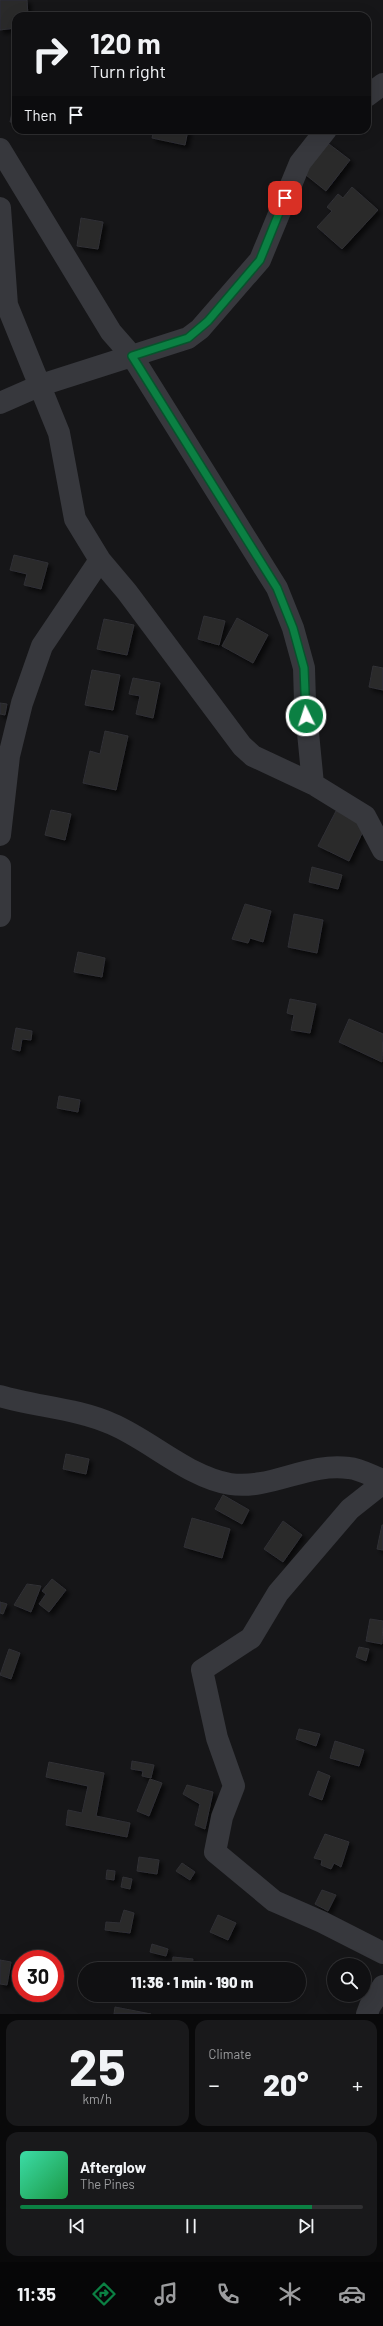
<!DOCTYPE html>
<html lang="en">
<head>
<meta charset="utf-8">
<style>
	:root { --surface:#101012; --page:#19191b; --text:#f1f3f6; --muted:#9c9d9f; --line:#303032; --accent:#0b8043 }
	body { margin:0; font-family:Barlow,sans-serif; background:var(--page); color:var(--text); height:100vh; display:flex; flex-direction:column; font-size:15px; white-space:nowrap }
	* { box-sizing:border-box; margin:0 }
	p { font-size:13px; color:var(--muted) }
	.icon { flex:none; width:22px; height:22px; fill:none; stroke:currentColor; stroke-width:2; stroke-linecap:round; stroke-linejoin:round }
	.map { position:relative; height:2014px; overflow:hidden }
	.details { display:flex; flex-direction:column; gap:6px; padding:6px; background:#09090a; flex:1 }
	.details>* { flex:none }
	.guide { position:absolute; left:12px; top:12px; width:359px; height:122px; border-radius:12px; box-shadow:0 4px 16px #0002,0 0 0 1px var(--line); background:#101012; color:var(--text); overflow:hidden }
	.controls { position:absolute; left:327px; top:1958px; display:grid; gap:8px }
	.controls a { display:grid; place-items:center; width:44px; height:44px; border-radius:50%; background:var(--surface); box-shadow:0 4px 16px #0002,0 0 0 1px var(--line); font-size:20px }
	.speed { position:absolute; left:12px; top:1950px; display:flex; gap:8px; font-size:20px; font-weight:700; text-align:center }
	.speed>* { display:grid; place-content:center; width:52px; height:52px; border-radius:50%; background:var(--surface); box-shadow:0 4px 16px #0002,0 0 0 1px var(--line); line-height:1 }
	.speed .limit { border:6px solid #d22; background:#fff; color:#111 }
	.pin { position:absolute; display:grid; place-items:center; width:34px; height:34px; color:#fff; margin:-17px; border-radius:8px; box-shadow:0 2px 6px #0006 }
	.me { position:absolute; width:44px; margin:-22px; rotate:356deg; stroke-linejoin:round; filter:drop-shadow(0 0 3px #0008) }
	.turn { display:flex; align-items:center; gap:14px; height:84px; padding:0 12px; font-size:18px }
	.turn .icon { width:52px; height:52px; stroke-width:2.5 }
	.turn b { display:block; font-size:28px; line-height:34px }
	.then { display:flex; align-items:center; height:38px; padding:0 12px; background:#0003; gap:8px; font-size:15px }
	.big { font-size:30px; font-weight:800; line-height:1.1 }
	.details .widget { flex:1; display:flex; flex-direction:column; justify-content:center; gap:6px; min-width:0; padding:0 14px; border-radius:12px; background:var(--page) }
	.details .dial { align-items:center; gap:0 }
	.dial b { font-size:52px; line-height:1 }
	.song { display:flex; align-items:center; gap:12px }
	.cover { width:48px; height:48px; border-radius:6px; background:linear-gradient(135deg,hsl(160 70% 55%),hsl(140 70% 35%)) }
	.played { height:4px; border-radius:2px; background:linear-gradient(90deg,var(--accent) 85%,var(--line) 85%) }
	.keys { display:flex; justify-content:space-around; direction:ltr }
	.heat { display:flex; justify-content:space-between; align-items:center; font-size:22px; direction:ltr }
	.details .tiles { flex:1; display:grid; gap:6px; grid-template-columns:1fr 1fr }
	.widget:last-child { grid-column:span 2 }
	.trip { position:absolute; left:78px; top:1962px; width:228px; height:40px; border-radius:20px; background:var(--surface); box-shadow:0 4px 16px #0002,0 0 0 1px var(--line); font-weight:800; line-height:40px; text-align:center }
	.tab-bar { display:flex; height:64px; justify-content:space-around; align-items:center; background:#060607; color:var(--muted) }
	.tab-bar .icon { width:28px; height:28px }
	.tab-bar .on { color:var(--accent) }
	.tab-bar b { font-size:18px; color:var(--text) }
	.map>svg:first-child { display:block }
</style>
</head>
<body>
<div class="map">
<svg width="383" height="2014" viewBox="0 0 383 2014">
	<defs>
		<filter id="shadow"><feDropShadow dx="3.5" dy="3.5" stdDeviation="2" flood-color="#0009"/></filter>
	</defs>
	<rect width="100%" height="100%" fill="#161618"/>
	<path fill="#29292c" stroke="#303034" filter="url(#shadow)" d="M0 0H27L28 16H16V28L0 30Z
		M16 94V123L10 122Z
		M151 130H188L185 145 152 138 154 130Z
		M325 141 350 160 326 191 301 171Z
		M352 187 378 210 342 249 317 227 332 211 327 207 338 194 343 198Z
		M81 218 103 222 98 249 77 246Z
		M14 555 48 563 41 589 24 585 27 574 10 570Z
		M204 616 225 621 219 645 198 639Z
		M237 618 268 635 253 663 222 646Z
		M104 619 134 625 127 655 97 649Z
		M373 666 383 668V690L369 687Z
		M92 670 120 675 113 710 85 705Z
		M133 678 160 683 153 718 136 714 140 696 129 694Z
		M0 703 7 704 5 715 0 714Z
		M105 731 128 736 116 790 83 783 90 751 100 754Z
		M51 810 71 814 65 840 45 835Z
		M336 811 366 825 349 861 318 846Z
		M312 867 342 875 338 889 309 882Z
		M245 904 271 911 263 942 250 938 248 943 232 939Z
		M294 914 323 920 317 953 288 947Z
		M78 952 105 958 102 977 74 972Z
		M290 999 316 1004 310 1033 291 1030 294 1015 287 1013Z
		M349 1019 383 1034 382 1062 339 1042Z
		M16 1028 32 1031 31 1040 22 1039 20 1051 12 1049Z
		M59 1096 80 1100 78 1112 57 1108Z
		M66 1454 89 1459 86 1474 63 1469Z
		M223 1495 249 1510 242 1524 215 1509Z
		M192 1518 230 1529 222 1558 184 1547Z
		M283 1521 302 1535 283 1562 264 1549Z
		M382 1525H383V1550L377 1549Z
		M52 1579 66 1590 49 1612 39 1604 46 1594 42 1591Z
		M27 1584 41 1586 31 1612 14 1605Z
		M0 1602 7 1604 3 1614 0 1613Z
		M370 1619 383 1621 382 1644 366 1641Z
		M359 1647 369 1649 366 1661 356 1657Z
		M9 1649 20 1653 11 1679 0 1675Z
		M299 1729 320 1734 316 1746 296 1739Z
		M335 1741 364 1750 359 1766 330 1758Z
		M132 1761 154 1765 151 1778 142 1776 143 1771 131 1769Z
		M49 1762 104 1773 96 1816 130 1823 127 1837 66 1825 68 1810 82 1813 88 1786 46 1777Z
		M318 1771 330 1776 322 1800 309 1795Z
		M150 1779 162 1783 149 1816 137 1811Z
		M187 1785 213 1792 205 1829 195 1825 200 1804 183 1794Z
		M325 1834 349 1842 341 1867 334 1863 331 1869 321 1865 322 1860 314 1858Z
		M139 1857 159 1860 157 1874 137 1871Z
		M182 1863 195 1872 190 1880 176 1871Z
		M107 1870 115 1871 114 1880 106 1879Z
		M123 1877 132 1879 130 1889 121 1887Z
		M322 1890 336 1895 328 1911 315 1904Z
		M124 1910 134 1913 130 1933 105 1930 106 1922 120 1923Z
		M218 1915 236 1923 228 1940 210 1932Z
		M152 1944 168 1949 166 1956 150 1952Z
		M173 1957 193 1959 192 1969H172Z
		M0 1960 11 1962 7 1985 0 1984Z
		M115 2007 151 2014H114Z"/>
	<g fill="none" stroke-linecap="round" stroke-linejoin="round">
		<path stroke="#37383d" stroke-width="22" d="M367 96 383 84
			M0 149 111 332 132 356 277 588 293 628 304 668 305 702 313 784
			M0 208 7 305 59 433 75 519 100 560 127 592 242 746 253 756 313 784 365 816 383 850
			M0 403 41 385 188 338 200 329 260 260 300 163 326 130
			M0 835 9 756 22 703 42 646 100 560
			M0 866V916
			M0 1396C37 1407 76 1408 112 1424 150 1440 188 1477 230 1484 271 1490 308 1462 349 1468 360 1469 372 1476 383 1480
			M383 1483 350 1509 278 1593 251 1638 202 1670 217 1738 234 1786 222 1817 215 1852 274 1901 322 1922 383 1953
			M367 2014 370 2006 383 1986"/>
	</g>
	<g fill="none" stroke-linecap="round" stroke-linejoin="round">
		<g stroke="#07532c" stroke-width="10">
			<path id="route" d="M285 198 260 260 208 321 188 338 132 356 277 588 293 628 304 668 306 716"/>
		</g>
		<use href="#route" stroke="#0b8043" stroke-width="7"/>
	</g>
</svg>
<div class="controls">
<a><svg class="icon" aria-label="search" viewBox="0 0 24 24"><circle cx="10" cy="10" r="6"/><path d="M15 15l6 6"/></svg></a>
</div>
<div class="speed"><div class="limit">30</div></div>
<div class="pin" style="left:285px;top:198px;background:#d93025"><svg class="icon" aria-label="arrive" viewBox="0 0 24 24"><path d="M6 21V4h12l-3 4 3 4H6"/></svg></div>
<svg class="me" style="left:306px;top:716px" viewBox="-20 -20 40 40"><circle r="17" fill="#0b8043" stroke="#fff" stroke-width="3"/><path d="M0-11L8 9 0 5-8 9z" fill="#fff"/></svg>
<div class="trip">11:36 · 1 min · 190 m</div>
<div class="guide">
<div class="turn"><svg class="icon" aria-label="right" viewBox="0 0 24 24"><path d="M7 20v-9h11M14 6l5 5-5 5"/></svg><div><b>120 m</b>Turn right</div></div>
<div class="then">Then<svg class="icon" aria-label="arrive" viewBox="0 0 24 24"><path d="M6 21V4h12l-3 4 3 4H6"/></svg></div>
</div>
</div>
<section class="details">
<div class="tiles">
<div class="widget dial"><b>25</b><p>km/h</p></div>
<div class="widget"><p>Climate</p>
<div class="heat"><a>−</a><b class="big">20°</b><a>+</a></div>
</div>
<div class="widget">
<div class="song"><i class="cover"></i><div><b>Afterglow</b><p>The Pines</p></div></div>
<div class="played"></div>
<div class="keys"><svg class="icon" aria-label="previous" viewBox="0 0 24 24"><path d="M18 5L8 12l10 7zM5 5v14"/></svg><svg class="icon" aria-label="pause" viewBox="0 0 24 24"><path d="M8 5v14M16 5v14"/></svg><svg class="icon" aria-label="next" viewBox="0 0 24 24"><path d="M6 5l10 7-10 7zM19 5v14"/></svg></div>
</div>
</div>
</section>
<nav class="tab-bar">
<b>11:35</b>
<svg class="icon on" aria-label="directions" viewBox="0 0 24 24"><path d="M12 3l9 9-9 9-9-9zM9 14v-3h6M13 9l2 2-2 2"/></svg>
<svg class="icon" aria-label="music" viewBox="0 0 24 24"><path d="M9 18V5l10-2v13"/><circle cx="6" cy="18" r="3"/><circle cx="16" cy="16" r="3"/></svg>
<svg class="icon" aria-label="phone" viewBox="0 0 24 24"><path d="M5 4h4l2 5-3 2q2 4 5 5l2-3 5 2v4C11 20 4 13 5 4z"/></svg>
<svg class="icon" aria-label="climate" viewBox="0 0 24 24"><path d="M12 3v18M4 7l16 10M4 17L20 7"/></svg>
<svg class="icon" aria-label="car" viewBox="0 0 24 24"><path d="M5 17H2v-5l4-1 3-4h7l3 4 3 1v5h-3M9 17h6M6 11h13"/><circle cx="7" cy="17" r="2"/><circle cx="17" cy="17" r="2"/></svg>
</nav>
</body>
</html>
